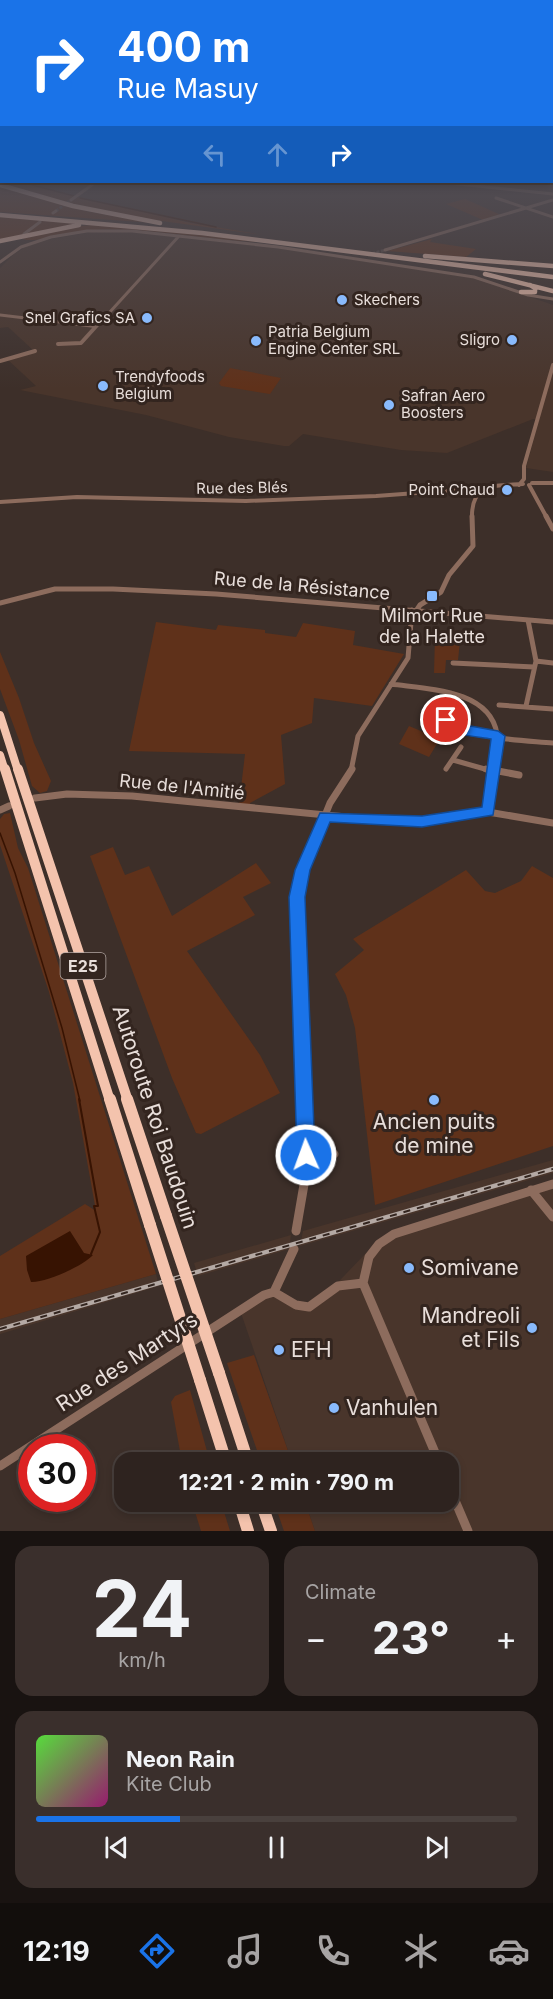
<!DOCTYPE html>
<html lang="en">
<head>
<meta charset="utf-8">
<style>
	:root { --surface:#2e231f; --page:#3a2f2c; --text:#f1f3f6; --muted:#a7a4a4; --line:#49403d; --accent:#1a73e8 }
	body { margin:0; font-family:Inter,sans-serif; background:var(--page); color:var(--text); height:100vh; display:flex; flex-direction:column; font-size:22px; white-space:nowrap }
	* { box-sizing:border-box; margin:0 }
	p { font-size:20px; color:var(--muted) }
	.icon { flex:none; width:33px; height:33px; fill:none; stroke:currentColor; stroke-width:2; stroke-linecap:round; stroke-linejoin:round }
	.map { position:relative; height:1531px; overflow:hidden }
	.sheet { display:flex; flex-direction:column; gap:15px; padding:15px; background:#191311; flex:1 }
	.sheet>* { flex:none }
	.top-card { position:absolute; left:0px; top:0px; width:554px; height:183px; box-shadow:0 3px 9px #0003,0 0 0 2px var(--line); background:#1a73e8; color:#fff; overflow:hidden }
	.speed { position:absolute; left:18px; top:1434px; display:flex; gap:12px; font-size:30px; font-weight:700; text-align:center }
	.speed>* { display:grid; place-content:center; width:78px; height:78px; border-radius:50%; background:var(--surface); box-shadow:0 3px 9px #0003,0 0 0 2px var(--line); line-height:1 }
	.speed .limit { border:9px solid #d22; background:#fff; color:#111 }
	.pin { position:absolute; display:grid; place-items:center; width:51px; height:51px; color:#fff; margin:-26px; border:3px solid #fff; border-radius:50%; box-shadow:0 2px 6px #0007 }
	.me { position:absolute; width:66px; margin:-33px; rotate:358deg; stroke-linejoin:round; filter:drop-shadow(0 0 4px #0008) }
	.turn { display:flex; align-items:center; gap:21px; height:126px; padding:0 18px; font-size:27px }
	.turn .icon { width:78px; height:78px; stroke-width:2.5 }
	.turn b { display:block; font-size:42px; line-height:51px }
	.lanes { display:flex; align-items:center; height:57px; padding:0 18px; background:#0003; justify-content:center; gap:30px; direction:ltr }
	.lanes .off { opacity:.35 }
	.big { font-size:45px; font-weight:700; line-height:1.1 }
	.sheet .tile { flex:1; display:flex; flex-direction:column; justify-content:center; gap:9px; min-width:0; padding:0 21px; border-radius:18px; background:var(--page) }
	.sheet .dial { align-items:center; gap:0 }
	.dial b { font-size:78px; line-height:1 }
	.song { display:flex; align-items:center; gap:18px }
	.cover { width:72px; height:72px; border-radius:9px; background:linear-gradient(135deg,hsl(110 70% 55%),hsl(320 70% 35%)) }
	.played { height:6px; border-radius:3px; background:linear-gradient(90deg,var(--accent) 30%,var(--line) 30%) }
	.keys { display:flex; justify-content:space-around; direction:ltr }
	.heat { display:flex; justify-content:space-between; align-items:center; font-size:33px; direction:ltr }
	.sheet .tiles { flex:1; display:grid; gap:15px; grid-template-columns:1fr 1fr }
	.tile:last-child { grid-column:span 2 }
	.trip { position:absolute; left:114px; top:1452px; width:345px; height:60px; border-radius:18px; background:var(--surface); box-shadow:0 3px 9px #0003,0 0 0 2px var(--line); font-weight:700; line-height:60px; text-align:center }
	.dock { display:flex; height:96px; justify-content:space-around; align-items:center; background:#120e0c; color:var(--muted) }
	.dock .icon { width:42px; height:42px }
	.dock .active { color:var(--accent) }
	.dock b { font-size:27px; color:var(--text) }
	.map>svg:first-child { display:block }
</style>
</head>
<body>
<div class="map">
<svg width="553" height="1531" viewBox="0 0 553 1531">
	<rect width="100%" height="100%" fill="#3d2f29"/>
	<path fill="#49352b" d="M92 232H129L282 249 479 279 553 305V472L526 468 539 420 533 419 447 453 401 450 303 434 289 446H284L229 437 146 415 20 390 36 386 8 360 34 351 8 327 0 328V268L14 254 27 246 51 239Z
		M553 1160V1173L300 1246 303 1231Z
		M553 1186V1531H315L305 1502H448V1462H292L241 1313 274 1292 295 1305 320 1301 368 1251 386 1237Z
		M291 1235 289 1249 198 1276 194 1263Z
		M156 1274 159 1286 0 1334V1319Z"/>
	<path fill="#5f311a" d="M0 177 2 182H21L74 196 72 200 78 197 191 223 263 235 140 218 60 201 0 183Z
		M0 186 86 211 154 223 0 212Z
		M465 199 501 215 483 220 446 204Z
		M0 216 81 224 26 234 41 222 22 235 0 241Z
		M91 225H110L266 242C209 242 152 227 95 230 77 230 36 244 22 239L66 227Z
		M432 239 430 242 476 249 466 257 387 251Z
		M230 368 281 378 270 394 221 386 219 383Z
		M156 622 216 630 218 625 265 630V633L296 637 303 623 355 631 353 645 404 654 372 706 314 698 312 723 281 735 285 784 250 803V806L239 805 245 754 129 751Z
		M447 631 461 632 458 660H446L445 673H434L435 637H447Z
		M0 652 19 698 34 743 51 781 47 791 40 793 32 786 19 740 0 689Z
		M409 726 440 739 429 757 399 744Z
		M10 813 18 848 28 868 156 1274 0 1319V1256L85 1204 96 1211 73 1083 49 992 0 845V819L4 814Z
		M113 847 125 875 149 866 172 916 256 863 271 883 243 897 255 915 187 951 260 1055 280 1093 201 1134 196 1133 172 1078 90 856Z
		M532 866 553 878V1146L375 1205 355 1028 346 995 335 974 364 950 353 939 466 870 485 891 495 893 521 881Z
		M254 1355 292 1462H261L227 1363Z
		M190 1390 210 1462H182L171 1402 175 1396Z
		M192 1502H221L230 1531H201Z
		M274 1502H305L315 1531H284Z"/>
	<path fill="#371302" d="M70 1231 84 1253 93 1255C83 1266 45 1283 31 1282L27 1270 26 1256Z"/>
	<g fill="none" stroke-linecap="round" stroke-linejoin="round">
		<path stroke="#371302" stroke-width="1.5" d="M21 182 74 196
			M80 198 216 227
			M0 833 15 873 62 1028 80 1101"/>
		<path stroke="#371302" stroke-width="2" d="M79 1099 98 1206H94L100 1232 91 1254"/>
		<path stroke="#574944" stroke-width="3" stroke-dasharray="3 1.5" stroke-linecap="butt" d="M56 211 71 200
			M368 255 385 250"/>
		<path stroke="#8d6c5d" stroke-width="3" d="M439 182 553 194
			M496 198 553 217
			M71 200 96 182
			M53 213 56 211
			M24 234 40 222
			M385 250 553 200
			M0 262 21 247 51 237 87 231H132L278 247 474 277 528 295 553 299
			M0 315 76 324
			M99 324 179 236"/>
		<path stroke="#8d6c5d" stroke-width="4" d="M63 322 95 326
			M58 344 81 343 100 322
			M0 361 35 351
			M532 483H553
			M519 485 524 479V466L553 365
			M529 485 547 518
			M0 502 77 497 246 501 376 496 484 488
			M472 518C471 482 496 486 523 484"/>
		<path stroke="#8d6c5d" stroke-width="5" d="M546 516 553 529
			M0 603 55 589H113L216 594 553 622
			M416 611 420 605 441 592 449 575 473 546 472 516
			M536 661 553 663
			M453 663 534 667
			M391 684C426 689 490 689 497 734 499 745 495 759 493 771
			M499 705 553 709
			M526 706 536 661 528 620
			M446 720C473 740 521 740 553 743
			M453 760 492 771
			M446 769 461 747
			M493 770 496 771
			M351 771 358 736 408 658 412 610"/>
		<path stroke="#8d6c5d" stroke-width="7" d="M486 769 493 771
			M493 770 519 775
			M35 798 67 794 132 796 398 822H422L488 812 553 823
			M0 810 9 806
			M488 812 494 769
			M304 1101 298 889 303 870 330 803 352 769"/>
		<path stroke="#8d6c5d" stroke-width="9" d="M306 1155 334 1154
			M531 1190 553 1217
			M296 1231 306 1173 304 1099
			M274 1292 294 1249
			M439 1462 363 1283 369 1257 379 1244 394 1234 553 1184
			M0 1466 264 1295 274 1292 296 1305 309 1307 338 1286 363 1283
			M448 1484 468 1531"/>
		<path stroke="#f4c3ad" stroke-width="4.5" d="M0 185 73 206 160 223
			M0 215 202 233 553 277
			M0 241 79 225
			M425 256 553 266
			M485 274 553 291
			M521 292H535V288L530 285"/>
		<path stroke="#f4c3ad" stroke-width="8" d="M0 715 18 771
			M0 755 5 771"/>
		<path stroke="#f4c3ad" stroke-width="10" d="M5 769 110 1101
			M18 769 128 1101"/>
		<path stroke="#f4c3ad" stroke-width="12" d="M110 1099 150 1225
			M127 1099 166 1216
			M219 1373 248 1462
			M200 1380 226 1462
			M239 1502 248 1531
			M261 1502 271 1531"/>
		<g stroke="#b4a9a4" stroke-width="4.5">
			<path id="rail" d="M0 1329 553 1169"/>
		</g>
		<use href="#rail" stroke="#33251f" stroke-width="2" stroke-dasharray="7" stroke-linecap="butt"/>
		<path stroke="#f4c3ad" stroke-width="12" d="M166 1216 219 1373
			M150 1225 200 1380"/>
	</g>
	<linearGradient id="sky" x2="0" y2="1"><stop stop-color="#221a17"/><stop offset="0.45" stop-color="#514d54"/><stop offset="1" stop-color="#514d54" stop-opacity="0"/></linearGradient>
	<rect width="553" height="389" fill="url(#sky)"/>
	<path fill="#1a73e8" stroke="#114b97" stroke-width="1.5" d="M446 715 465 725 498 731 505 736 493 815 422 827 330 822 310 870 305 897 315 1155 313 1162 306 1165 299 1162 297 1155 289 897 295 870 320 813 422 816 482 807 491 739C474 736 449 736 439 720Z"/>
	<g fill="#89bafc" stroke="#33251f" stroke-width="2">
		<circle cx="342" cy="300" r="6"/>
		<circle cx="147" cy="318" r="6"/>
		<circle cx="512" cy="340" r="6"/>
		<circle cx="256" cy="341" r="6"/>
		<circle cx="103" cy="386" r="6"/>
		<circle cx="389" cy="405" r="6"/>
		<circle cx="507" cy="490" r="6"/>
		<rect x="426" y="590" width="12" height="12" rx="3"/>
		<circle cx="434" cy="1100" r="6"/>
		<circle cx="409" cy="1268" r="6"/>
		<circle cx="532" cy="1328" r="6"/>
		<circle cx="279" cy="1350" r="6"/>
		<circle cx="334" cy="1408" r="6"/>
	</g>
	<g text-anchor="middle" stroke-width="6" stroke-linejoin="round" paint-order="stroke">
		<g font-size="15" fill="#e8deda" stroke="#33251f" text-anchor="start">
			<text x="354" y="305">Skechers</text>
			<text x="135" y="323" text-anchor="end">Snel Grafics SA</text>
			<text x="268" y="337">Patria Belgium<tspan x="268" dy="17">Engine Center SRL</tspan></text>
			<text x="500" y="345" text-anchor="end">Sligro</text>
			<text x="115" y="382">Trendyfoods<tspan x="115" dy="17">Belgium</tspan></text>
			<text x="401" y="401">Safran Aero<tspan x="401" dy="17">Boosters</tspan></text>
			<text x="495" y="495" text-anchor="end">Point Chaud</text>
		</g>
		<g font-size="15" fill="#e8deda" stroke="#33251f">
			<text transform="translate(242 488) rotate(-1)" y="5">Rue des Blés</text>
		</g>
		<rect fill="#33251f" stroke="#b2a6a2" stroke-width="1.5" x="60.5" y="953" width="45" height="26" rx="4.5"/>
		<g font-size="16" font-weight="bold" fill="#e8deda">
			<text x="83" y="972">E25</text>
		</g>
		<g font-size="18" fill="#e8deda" stroke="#33251f">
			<text transform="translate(302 586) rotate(5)" y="6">Rue de la Résistance</text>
			<text transform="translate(182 787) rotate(6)" y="6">Rue de l'Amitié</text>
		</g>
		<g font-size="18" fill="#e8deda" stroke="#33251f">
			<text x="432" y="622">Milmort Rue<tspan x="432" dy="21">de la Halette</tspan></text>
		</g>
		<g font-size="21" fill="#e8deda" stroke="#33251f">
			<text transform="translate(155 1117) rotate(72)" y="7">Autoroute Roi Baudouin</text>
			<text transform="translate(127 1362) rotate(-33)" y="7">Rue des Martyrs</text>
		</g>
		<g font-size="21" fill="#e8deda" stroke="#33251f" text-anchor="start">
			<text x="434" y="1129" text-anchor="middle">Ancien puits<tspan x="434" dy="24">de mine</tspan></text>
			<text x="421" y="1275">Somivane</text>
			<text x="520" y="1323" text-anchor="end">Mandreoli<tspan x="520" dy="24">et Fils</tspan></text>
			<text x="291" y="1357">EFH</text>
			<text x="346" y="1415">Vanhulen</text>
		</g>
	</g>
</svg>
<div class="speed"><div class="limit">30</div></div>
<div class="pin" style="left:446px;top:720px;background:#d93025"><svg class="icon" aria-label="arrive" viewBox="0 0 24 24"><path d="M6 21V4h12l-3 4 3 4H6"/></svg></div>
<svg class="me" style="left:306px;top:1155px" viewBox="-20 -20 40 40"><circle r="17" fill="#1a73e8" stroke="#fff" stroke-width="3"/><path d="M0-11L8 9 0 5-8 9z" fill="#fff"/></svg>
<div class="trip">12:21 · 2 min · 790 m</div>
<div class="top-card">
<div class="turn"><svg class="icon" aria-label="right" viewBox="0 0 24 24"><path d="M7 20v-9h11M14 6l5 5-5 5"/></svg><div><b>400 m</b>Rue Masuy</div></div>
<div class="lanes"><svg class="icon off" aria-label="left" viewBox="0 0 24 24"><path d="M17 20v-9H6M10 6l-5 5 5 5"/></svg><svg class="icon off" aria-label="ahead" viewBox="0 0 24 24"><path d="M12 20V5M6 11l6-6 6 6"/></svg><svg class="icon" aria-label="right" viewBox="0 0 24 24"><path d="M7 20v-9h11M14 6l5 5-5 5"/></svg></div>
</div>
</div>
<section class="sheet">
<div class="tiles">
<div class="tile dial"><b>24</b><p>km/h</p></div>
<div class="tile"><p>Climate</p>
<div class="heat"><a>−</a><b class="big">23°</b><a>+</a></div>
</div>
<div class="tile">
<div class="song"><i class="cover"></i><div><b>Neon Rain</b><p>Kite Club</p></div></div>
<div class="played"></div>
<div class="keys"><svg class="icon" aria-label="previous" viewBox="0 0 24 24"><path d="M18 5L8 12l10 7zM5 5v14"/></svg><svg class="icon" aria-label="pause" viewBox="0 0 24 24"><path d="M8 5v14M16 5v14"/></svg><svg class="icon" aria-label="next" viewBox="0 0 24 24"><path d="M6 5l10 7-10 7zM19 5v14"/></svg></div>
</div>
</div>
</section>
<nav class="dock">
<b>12:19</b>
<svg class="icon active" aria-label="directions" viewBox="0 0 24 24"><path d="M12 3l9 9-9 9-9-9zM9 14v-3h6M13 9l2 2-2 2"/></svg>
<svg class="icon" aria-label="music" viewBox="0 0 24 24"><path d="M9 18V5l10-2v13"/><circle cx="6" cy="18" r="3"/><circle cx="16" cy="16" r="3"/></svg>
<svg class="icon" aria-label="phone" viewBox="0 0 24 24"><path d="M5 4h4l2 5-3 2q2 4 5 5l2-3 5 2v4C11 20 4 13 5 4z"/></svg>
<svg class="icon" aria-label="climate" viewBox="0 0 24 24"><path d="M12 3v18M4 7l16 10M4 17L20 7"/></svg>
<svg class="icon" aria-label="car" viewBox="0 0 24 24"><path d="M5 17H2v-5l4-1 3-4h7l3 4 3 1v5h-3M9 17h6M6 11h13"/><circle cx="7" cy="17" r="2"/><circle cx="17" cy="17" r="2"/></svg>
</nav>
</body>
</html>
